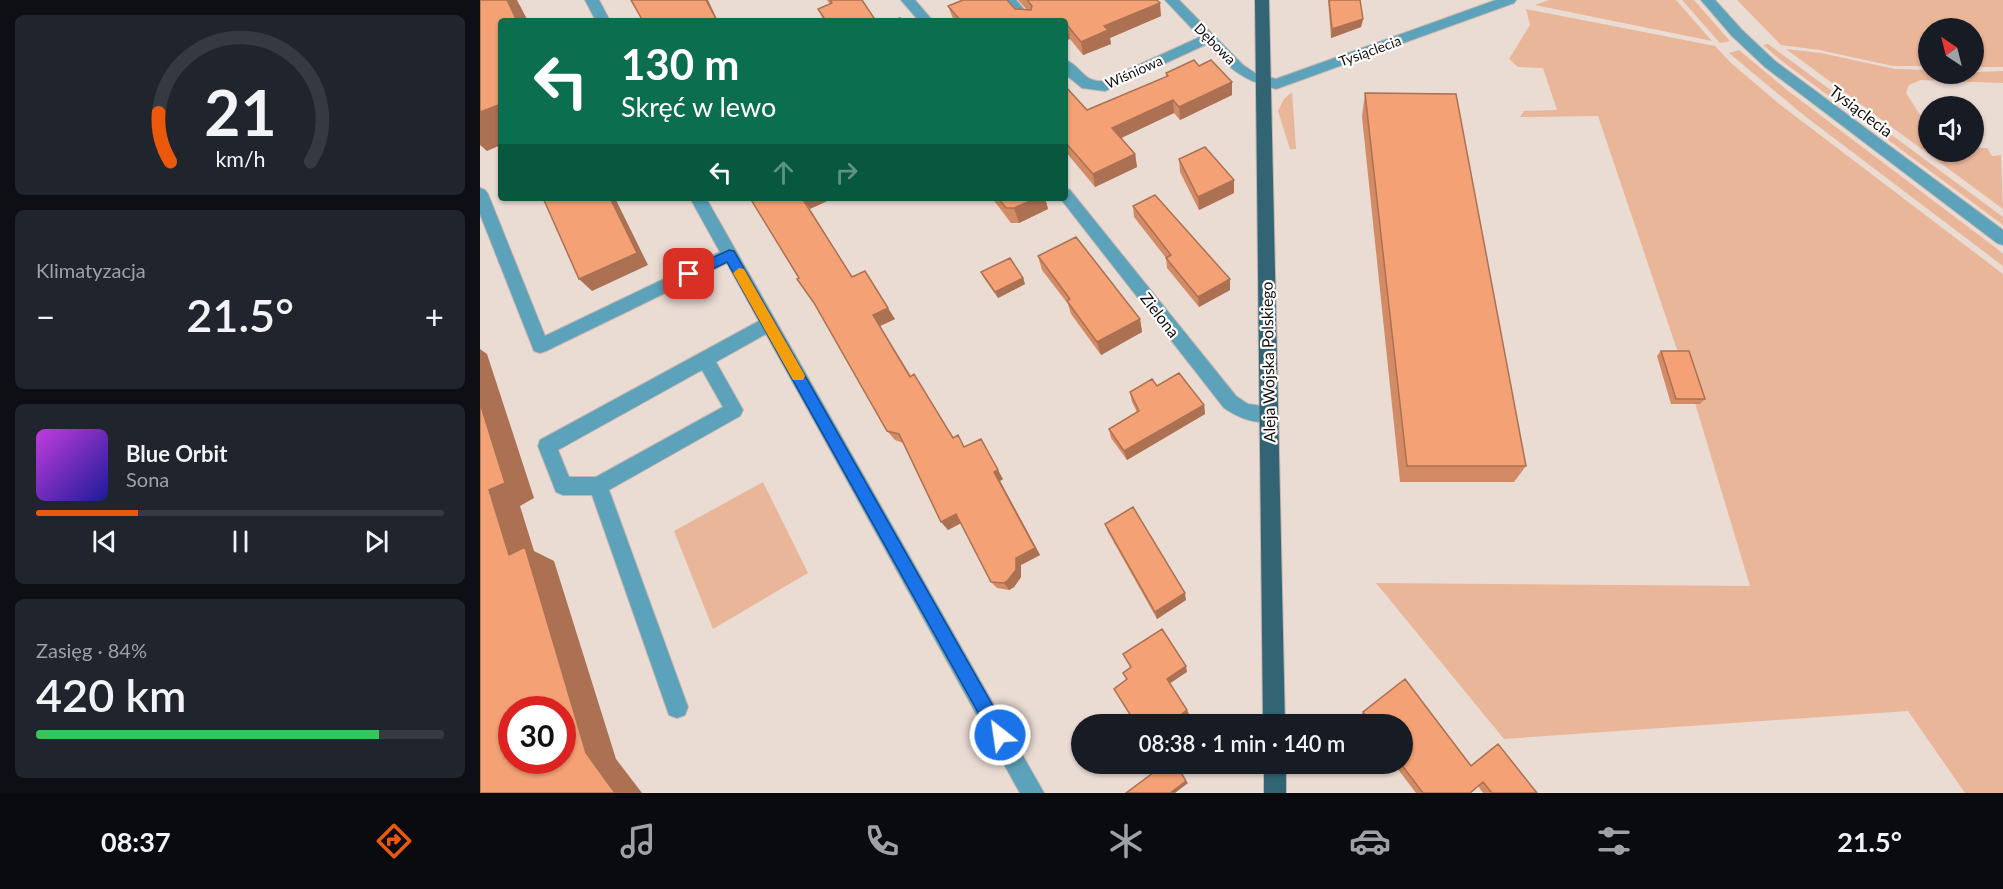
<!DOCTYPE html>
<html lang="pl">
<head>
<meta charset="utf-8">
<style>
	:root { --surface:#171b24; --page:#20242c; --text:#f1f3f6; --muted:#9ea1a6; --line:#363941; --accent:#ea580c }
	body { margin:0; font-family:Lato,sans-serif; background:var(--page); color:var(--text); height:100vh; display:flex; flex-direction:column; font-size:22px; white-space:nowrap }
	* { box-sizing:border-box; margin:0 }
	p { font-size:20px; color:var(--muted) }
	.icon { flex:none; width:33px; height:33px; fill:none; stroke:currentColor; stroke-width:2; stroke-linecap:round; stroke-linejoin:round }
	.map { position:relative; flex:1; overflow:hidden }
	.details { display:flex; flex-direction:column; gap:15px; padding:15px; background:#0d0f14; width:480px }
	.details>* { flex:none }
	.top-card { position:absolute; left:18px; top:18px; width:570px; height:183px; border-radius:6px; box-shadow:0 2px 4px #0004; background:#0b6e4f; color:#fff; overflow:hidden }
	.needle { width:39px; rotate:325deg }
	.buttons { position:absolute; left:1438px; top:18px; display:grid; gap:12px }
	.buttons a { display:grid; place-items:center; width:66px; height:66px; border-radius:50%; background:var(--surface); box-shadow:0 2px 4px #0004; font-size:30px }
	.speed { position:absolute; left:18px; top:696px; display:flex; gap:12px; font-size:30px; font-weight:700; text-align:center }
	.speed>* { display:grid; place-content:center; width:78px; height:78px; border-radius:50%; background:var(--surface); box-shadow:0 2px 4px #0004; line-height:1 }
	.speed .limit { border:9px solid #d22; background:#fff; color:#111 }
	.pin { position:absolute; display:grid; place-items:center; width:51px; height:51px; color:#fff; margin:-26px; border-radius:12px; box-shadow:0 3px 9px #0006 }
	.me { position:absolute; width:66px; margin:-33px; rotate:330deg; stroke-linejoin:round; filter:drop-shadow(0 0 4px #0008) }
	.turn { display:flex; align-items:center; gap:21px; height:126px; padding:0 24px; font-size:27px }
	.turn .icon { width:78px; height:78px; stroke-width:2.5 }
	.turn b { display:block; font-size:42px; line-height:51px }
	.lanes { display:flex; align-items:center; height:57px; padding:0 24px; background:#0003; justify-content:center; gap:30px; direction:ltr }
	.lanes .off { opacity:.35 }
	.big { font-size:45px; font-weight:600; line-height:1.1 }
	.details .widget { flex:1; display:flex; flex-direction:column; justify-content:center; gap:9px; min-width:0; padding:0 21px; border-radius:9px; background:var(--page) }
	.details .dial { align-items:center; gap:0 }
	.dial svg { height:156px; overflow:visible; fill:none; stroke:var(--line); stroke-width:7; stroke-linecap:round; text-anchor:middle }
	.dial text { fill:var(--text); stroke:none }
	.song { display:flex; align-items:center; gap:18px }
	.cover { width:72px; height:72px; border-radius:9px; background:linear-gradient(135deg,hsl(290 70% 55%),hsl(240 70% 35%)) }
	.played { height:6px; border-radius:3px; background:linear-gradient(90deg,var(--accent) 25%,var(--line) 25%) }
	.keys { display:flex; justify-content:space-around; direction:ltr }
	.heat { display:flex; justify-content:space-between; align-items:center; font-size:33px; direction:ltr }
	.charge { height:9px; border-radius:4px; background:linear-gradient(90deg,#34c759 84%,var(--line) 0) }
	.trip { position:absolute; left:591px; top:714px; width:342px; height:60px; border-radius:30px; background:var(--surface); box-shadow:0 2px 4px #0004; font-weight:600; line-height:60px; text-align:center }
	.tabs { display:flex; height:96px; justify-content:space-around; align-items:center; background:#090b0e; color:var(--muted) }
	.tabs .icon { width:42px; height:42px }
	.tabs .active { color:var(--accent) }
	.tabs b { font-size:27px; color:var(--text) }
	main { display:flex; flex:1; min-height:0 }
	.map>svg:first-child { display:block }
</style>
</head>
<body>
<main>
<section class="details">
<div class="widget dial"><svg viewBox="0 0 100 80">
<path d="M14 69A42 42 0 1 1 86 69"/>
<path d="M14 69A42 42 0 0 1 8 44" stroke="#ea580c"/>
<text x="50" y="56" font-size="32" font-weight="700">21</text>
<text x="50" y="72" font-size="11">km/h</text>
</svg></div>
<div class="widget"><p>Klimatyzacja</p>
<div class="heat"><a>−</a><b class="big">21.5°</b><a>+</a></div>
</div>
<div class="widget">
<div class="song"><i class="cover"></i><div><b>Blue Orbit</b><p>Sona</p></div></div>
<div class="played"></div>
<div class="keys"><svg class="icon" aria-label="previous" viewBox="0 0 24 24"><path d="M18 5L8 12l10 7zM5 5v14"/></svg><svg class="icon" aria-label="pause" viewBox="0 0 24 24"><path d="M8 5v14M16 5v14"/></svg><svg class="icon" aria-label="next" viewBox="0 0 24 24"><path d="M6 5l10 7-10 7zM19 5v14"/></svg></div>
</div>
<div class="widget"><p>Zasięg · 84%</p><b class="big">420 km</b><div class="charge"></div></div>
</section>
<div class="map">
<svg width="1523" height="793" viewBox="0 0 1523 793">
	<rect width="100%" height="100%" fill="#eadbd3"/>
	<path fill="#eab69a" d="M1069 0H1196L1232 41 1055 5Z
		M1202 0H1214L1250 41 1240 43Z
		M1257 0H1523V67H1494V28H1449V66H1413L1339 50 1301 45Z
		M1046 9 1235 46 1251 63 1298 103 1523 274V793H1485L1428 711 1024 739 896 583 1270 586 1215 403 1118 116 1040 117 1044 111 1077 110 1063 68 1038 67 1029 59 1050 25Z
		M1288 44 1523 217V225L1303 62 1283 45Z
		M1306 49 1341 53 1415 69 1449 70V74L1523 71V83L1441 80 1429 85 1426 93 1444 121H1449V152H1494V141L1498 148H1507L1512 156 1521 155 1523 209Z
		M1259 50 1307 90 1516 248 1523 254V266L1326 117 1249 53Z
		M812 92 816 149H810L798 111 804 99Z
		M283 482 328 573 233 629 194 531Z"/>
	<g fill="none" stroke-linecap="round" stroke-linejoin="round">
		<g stroke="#c3b6af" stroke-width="2">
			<path id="minor" d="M105 0H119L130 21H116Z
				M421 0H435L453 21H439Z
				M522 0H536L554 21H540Z
				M685 0H699L763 65 775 73 796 79 1016 0H1036L1034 3 796 89C760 79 752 70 727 44L625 91 602 88 585 74V60C601 65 603 83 623 81L720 37Z
				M1221 0H1235L1262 30 1295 61 1523 230V245L1517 243 1285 67 1252 36Z
				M0 188 5 190 8 194 65 336 240 252 210 198H226L564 793H540L286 334 236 362 263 410 260 416 129 490 208 707 205 715 197 718 189 715 112 495H83L76 492 58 446 60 440 279 321 247 263 66 351 60 353 54 351 0 214ZM222 370 243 407 116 477H89L78 450Z
				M585 188 590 190 756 396 768 404 795 408 798 414 795 420C777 426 759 418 744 408L580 198H585Z"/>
		</g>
		<g stroke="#c3b6af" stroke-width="2">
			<path id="major" d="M775 0H789L805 724H783Z
				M784 764H806V793H784Z"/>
		</g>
		<use href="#minor" fill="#5ca2ba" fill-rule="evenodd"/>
		<use href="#major" fill="#326474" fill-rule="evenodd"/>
	</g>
	<path fill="#d28b65" d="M347 0H382L396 21H344L338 9 350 4Z
		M538 0H677L681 16 630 38 631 44 603 55 590 39 585 21H474L468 6 547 10Z
		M848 0H880L883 19 881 27 851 38Z
		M719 66 752 82V95L700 120 694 113 641 138 655 154 657 167 615 187 585 151V86L607 110 686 77V73Z
		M885 93 1046 466 1034 482H920L882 117Z
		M699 159 754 193 719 210 700 172Z
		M270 198 330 209 372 277 415 319 400 326 431 376 474 438 523 479 520 481 560 555 541 565V577L534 587 529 590 517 588 511 582 481 523 468 530 423 443 415 440 407 431 334 303Z
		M512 198H565L568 209 539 223H531Z
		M653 206 750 279V290L719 307 687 268 686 258 654 217Z
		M558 256 660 319 662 332 621 355 591 314 588 304 562 270Z
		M501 272 543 278 545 284 518 298 504 278Z
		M1181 351 1225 399 1220 404H1191L1177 356Z
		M677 386 724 405 725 414 647 460 631 438 629 429 657 412 652 402 650 392Z
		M625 524 706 600 677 619 628 532Z
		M925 679 991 765 1012 748 1018 744 1057 793H1003L998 786 990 793H936L914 764H922V724H886L880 716 883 712Z"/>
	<path fill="#ab7152" d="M27 0H37L48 21H37Z
		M226 0H228L238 21H237Z
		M680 3 681 16 630 38 631 44 603 55 601 42 624 26Z
		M883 19 881 27 851 38 852 29Z
		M587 25 590 39 585 41V26Z
		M752 82V95L700 120 699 107Z
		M693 100 694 113 635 141 632 128Z
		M21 104V145L7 151 0 145V112Z
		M655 154 657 167 615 187 613 174Z
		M754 180V193L719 210 718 197Z
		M130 198H135L168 265 112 291 99 279Z
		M322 198H354L330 209Z
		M557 198H565L568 209 539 223 534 208Z
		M543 278 545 284 518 298 515 292Z
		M750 279V290L719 307 718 297Z
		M408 308 415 319 400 326 437 387 393 315Z
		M660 319 662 332 621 355 617 342Z
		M0 349 7 354 54 498 40 506 54 551 74 561 136 759 162 793H135L106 753 29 555 9 490 0 403Z
		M724 405 725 414 647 460 644 451Z
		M501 439 523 479 520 481 560 555 541 565V577L534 587 529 590 524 583Z
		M476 514 483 522 468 530 461 522Z
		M705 593 706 600 677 619 675 612Z
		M706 666 707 672 689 684 687 679Z
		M707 710 709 714 695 724H688Z
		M706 781 708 783 695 793H690Z"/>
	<path fill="#f4a275" stroke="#ab7152" stroke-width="1.5" fill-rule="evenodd" d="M0 0H27L37 21H21V104L0 112Z
		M151 0H226L237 21H163Z
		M350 0H382L396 21H346L338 9 352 3Z
		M483 0H527L535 9 551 10 552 6 547 0H677L680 3 624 26 628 30 601 42 587 25 585 26V21H481L468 6Z
		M849 0H880L883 19 852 29Z
		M420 18 422 21H412Z
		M714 60 719 66 731 60 752 82 699 107 693 100 632 128 655 154 613 174 585 142V86L607 110 688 76 686 73Z
		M885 93 976 94 1046 466H927Z
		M725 147 754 180 718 197 699 159Z
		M675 195 750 279 718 297 686 258 691 255 653 206Z
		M63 198H130L157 253 99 279Z
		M270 198H322L372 277 385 271 408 308 393 315 430 377 434 374 473 438 478 435 484 447 501 439 518 470 514 472 555 548 536 558V570L528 580 524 583 511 582 476 514 461 522 419 434 407 431 334 303 317 279 319 278Z
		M518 198H557L534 208H526Z
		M596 237 660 319 617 342 587 301 590 299 558 256Z
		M530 258 543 278 515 292 501 272Z
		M1181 351H1209L1225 399H1196Z
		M699 373 724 405 644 451 629 429 659 411 650 392 672 379 677 386Z
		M0 403 25 483 9 490 29 555 45 547 106 753 135 793H0ZM32 710H82V760H32Z
		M653 507 705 593 675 612 625 524Z
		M682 629 706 666 687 679 707 710 688 724H656L634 689 647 679 643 673 651 667 643 654Z
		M925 679 991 766 1018 744 1057 793H1012L1003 782 990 793H943L921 764H922V724H892L883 712Z
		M685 764H696L706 781 690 793H646Z"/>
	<path fill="#1a73e8" stroke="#114b97" stroke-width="1.5" d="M249 250 254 251 526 729 528 735 526 741 520 743 514 741 247 262 214 278H205L203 274 205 271Z"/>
	<path fill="#f59e0b" d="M259 268 264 269 323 372 325 376 323 380H313L253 273Z"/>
	<g text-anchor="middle" stroke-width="4.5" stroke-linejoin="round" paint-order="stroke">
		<g font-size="14" fill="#130e0c" stroke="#fff">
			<text transform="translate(735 44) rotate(45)" y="5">Dębowa</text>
			<text transform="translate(890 51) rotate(-20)" y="5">Tysiąclecia</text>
			<text transform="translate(654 72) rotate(-24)" y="5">Wiśniowa</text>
		</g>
		<g font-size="16" fill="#130e0c" stroke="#fff">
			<text transform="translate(1381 111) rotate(37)" y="6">Tysiąclecia</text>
			<text transform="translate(680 315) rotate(52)" y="6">Zielona</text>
			<text transform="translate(788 362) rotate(-91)" y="6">Aleja Wojska Polskiego</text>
		</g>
	</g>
</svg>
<div class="buttons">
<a><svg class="needle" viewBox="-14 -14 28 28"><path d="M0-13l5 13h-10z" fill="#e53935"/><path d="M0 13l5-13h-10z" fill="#9ea1a6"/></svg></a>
<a><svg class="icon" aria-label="sound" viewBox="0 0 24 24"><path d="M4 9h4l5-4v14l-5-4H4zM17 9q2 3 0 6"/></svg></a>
</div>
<div class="speed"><div class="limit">30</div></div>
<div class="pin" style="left:209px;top:274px;background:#d93025"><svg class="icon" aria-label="arrive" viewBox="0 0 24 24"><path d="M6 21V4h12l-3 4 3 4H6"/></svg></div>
<svg class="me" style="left:520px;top:735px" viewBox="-20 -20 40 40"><circle r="17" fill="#1a73e8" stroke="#fff" stroke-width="3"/><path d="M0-11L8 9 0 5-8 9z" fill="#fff"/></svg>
<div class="trip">08:38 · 1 min · 140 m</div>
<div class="top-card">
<div class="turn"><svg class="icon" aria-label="left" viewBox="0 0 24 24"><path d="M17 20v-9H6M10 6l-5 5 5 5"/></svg><div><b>130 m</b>Skręć w lewo</div></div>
<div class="lanes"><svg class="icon" aria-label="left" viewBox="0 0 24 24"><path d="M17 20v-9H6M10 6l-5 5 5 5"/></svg><svg class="icon off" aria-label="ahead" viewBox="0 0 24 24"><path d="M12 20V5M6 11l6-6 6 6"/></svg><svg class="icon off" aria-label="right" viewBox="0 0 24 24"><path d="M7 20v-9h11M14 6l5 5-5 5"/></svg></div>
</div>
</div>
</main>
<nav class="tabs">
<b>08:37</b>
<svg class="icon active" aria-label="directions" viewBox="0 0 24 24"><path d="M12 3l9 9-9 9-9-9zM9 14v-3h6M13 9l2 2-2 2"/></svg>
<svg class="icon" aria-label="music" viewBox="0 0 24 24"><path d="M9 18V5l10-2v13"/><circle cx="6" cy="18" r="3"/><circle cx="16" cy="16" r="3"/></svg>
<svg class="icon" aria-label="phone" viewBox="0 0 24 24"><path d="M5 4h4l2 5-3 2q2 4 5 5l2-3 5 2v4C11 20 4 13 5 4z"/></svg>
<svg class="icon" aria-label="climate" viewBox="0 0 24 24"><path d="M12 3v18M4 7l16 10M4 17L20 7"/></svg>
<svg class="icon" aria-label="car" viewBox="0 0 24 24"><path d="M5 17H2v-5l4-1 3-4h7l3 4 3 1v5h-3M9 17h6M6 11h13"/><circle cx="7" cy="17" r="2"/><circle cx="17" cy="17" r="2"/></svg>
<svg class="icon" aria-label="filters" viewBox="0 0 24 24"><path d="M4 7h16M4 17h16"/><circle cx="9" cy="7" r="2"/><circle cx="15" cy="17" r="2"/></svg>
<b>21.5°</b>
</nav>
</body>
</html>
